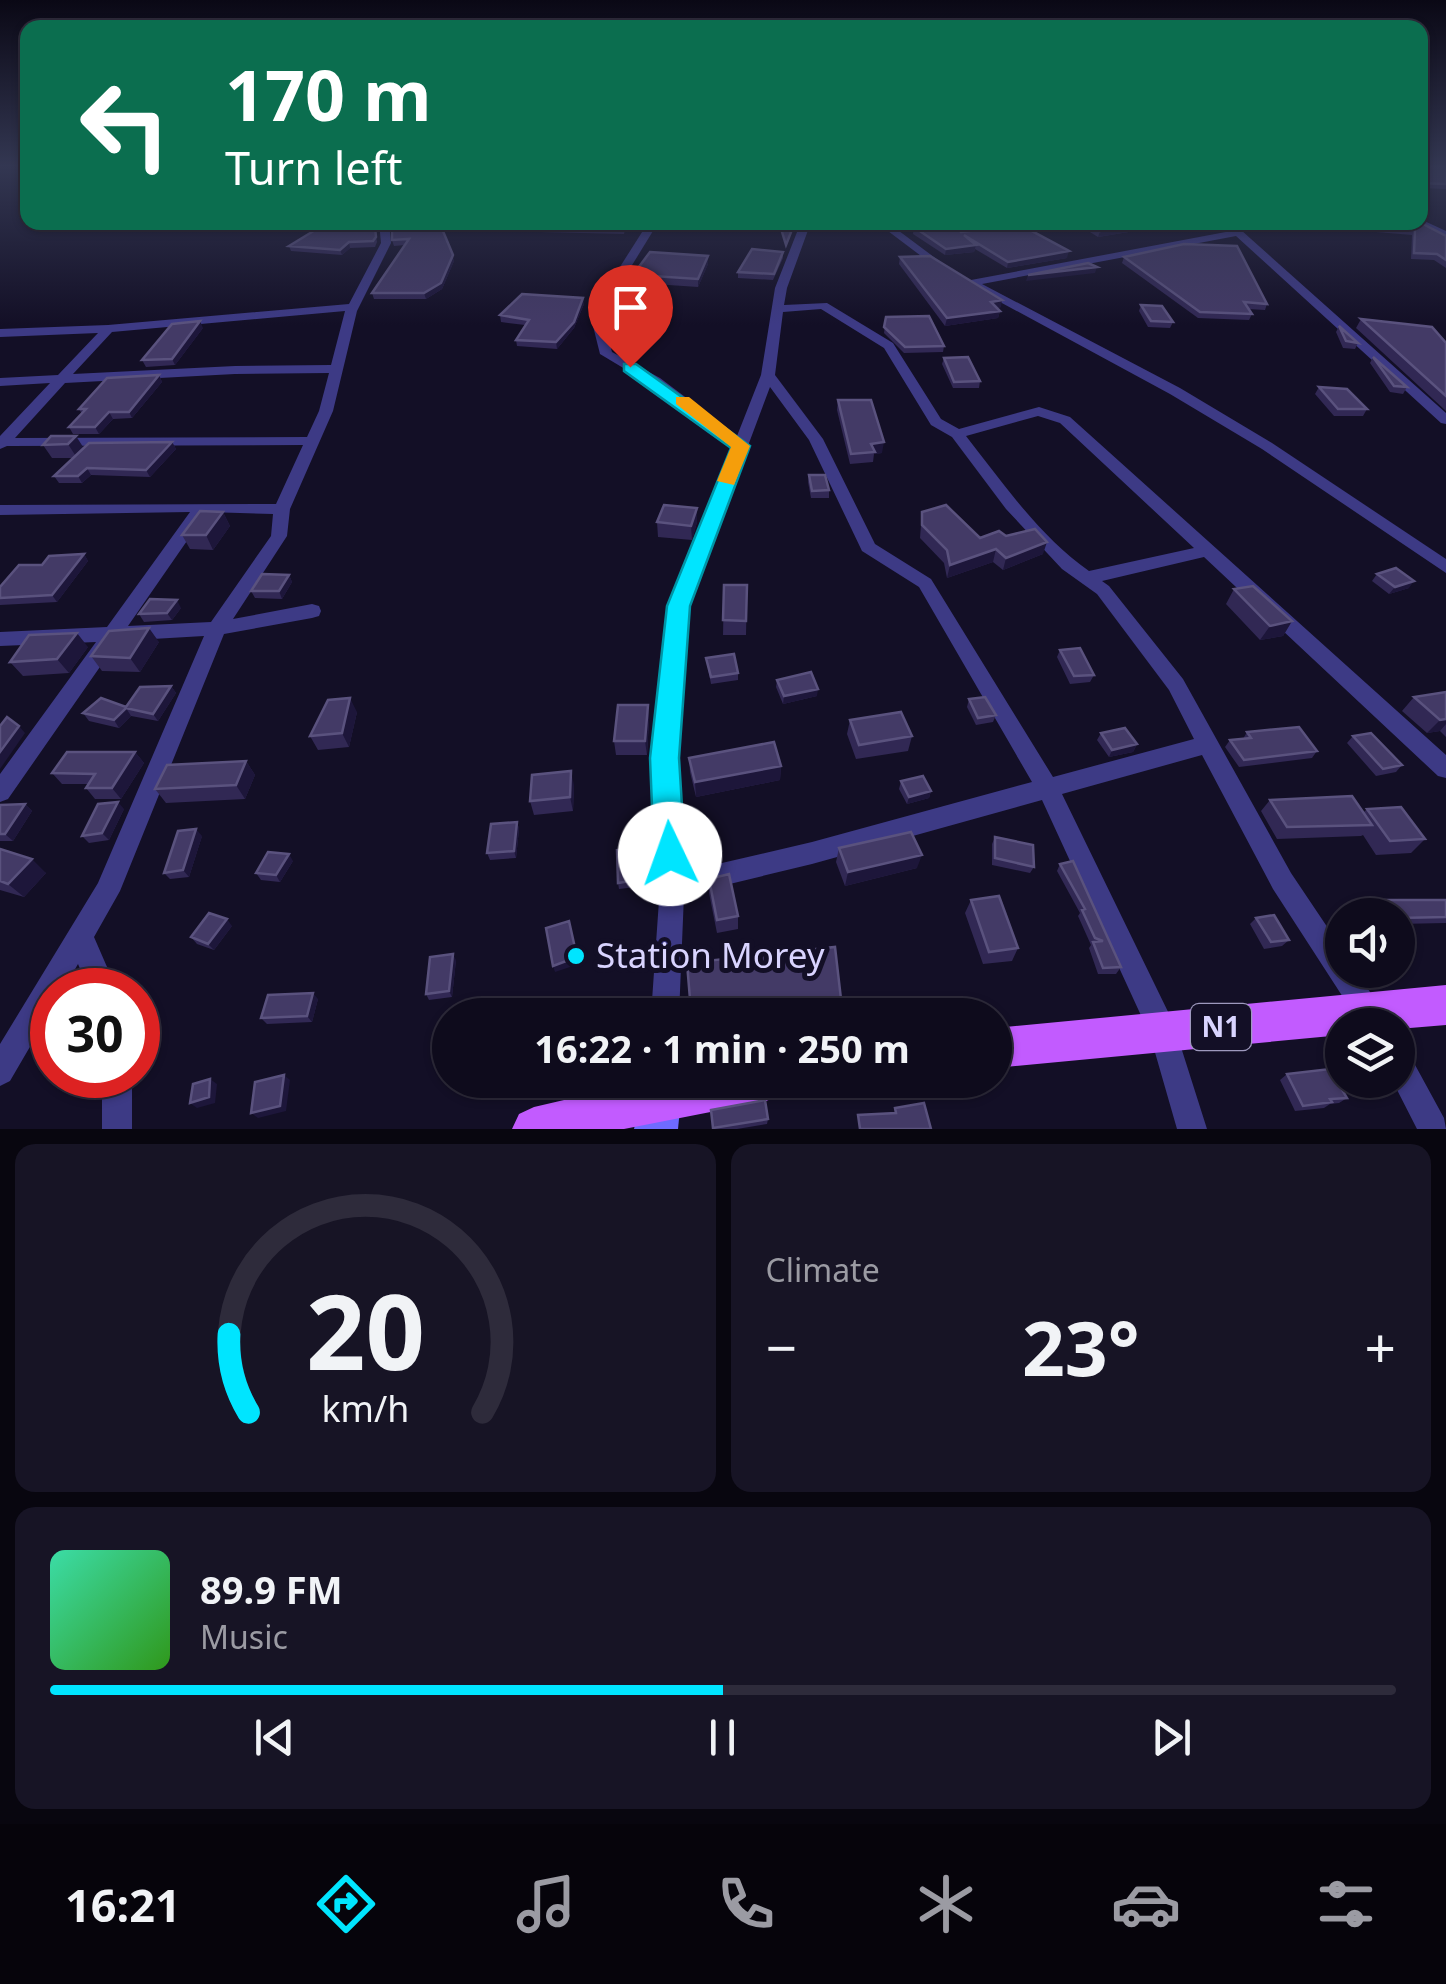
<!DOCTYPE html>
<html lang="en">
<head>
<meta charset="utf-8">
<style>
	:root { --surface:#0e0b1c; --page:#171425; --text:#f1f3f6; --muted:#9b9ba3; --line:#2e2b3b; --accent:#00e5ff }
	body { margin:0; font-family:"Noto Sans",sans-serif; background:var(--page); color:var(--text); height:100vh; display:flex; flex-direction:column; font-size:38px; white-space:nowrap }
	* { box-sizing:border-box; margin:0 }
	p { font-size:32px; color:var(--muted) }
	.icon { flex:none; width:55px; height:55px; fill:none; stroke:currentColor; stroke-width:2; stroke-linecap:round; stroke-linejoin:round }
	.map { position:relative; height:1129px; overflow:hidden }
	.sheet { display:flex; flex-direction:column; gap:15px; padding:15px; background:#08060f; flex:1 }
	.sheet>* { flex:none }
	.banner { position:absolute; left:20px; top:20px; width:1408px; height:210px; border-radius:20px; box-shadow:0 2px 8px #0004,0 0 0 2px var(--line); background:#0b6e4f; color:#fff; overflow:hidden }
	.tools { position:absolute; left:1325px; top:898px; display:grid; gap:20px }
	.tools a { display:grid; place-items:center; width:90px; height:90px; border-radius:50%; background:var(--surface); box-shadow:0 2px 8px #0004,0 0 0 2px var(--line); font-size:50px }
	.speed { position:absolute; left:30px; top:968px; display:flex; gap:20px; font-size:50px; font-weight:700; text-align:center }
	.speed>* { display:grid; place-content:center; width:130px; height:130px; border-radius:50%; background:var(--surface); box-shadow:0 2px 8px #0004,0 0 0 2px var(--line); line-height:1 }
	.speed .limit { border:15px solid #d22; background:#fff; color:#111 }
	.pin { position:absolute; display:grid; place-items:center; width:85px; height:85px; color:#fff; margin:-102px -42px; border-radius:50% 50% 50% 0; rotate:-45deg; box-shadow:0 0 10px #0007 }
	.pin .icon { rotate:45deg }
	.me { position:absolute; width:110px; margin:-55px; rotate:357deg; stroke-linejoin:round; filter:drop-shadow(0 0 8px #0008) }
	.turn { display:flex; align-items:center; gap:35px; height:210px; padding:0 40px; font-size:45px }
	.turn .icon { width:130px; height:130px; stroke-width:2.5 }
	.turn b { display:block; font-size:70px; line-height:85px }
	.big { font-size:75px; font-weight:700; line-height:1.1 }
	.sheet .widget { flex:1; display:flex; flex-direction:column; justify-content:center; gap:15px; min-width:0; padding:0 35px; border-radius:20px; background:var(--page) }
	.sheet .dial { align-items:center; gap:0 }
	.dial svg { height:260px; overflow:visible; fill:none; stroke:var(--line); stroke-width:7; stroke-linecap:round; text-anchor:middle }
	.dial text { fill:var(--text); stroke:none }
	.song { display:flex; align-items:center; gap:30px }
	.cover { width:120px; height:120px; border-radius:15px; background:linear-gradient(135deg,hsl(160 70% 55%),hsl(110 70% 35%)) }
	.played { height:10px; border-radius:5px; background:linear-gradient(90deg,var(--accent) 50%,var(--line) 50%) }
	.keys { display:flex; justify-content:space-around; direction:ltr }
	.heat { display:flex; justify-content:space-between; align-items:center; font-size:55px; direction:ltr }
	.sheet .tiles { flex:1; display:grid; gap:15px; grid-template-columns:1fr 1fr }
	.widget:last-child { grid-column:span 2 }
	.trip { position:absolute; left:432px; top:998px; width:580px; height:100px; border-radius:50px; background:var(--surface); box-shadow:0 2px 8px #0004,0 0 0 2px var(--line); font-weight:700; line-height:100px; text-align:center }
	.dock { display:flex; height:160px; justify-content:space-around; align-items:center; background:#06040b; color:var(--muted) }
	.dock .icon { width:70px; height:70px }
	.dock .current { color:var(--accent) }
	.dock b { font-size:45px; color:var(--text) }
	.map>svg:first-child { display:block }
</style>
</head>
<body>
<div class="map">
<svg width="1446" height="1129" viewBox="0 0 1446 1129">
	<rect width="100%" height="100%" fill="#130f26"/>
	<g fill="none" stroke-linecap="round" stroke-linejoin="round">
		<path fill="#3d3a85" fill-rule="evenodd" d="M1420 219 1446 231V238L1417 224Z
			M379 222H389L391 243 357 311 333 411 290 509 287 536 233 619 312 604 319 606 321 611 319 616 312 618 224 634 120 891 94 937 117 990H89L78 964 63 990H52V1009L10 1081 0 1086V1044L98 883 204 636 118 641 8 799 0 802V774L96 642 0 646V632L107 627 190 512 0 515V505L276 504 303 445 7 446 0 449V436L50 383 0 386V378L58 375 98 333 0 337V329L108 325 349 304 381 243ZM345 311 331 365 235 366 73 374 112 332ZM329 373 319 411 307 437 15 438 65 383 235 374ZM207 512 273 514 271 536 211 622 128 626Z
			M652 222H663L653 231 602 314 612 352 660 378 737 436 761 375 775 288 801 222H811L787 288 784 305 827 303 893 343 941 419 959 429 1039 407 1070 417 1446 755V778L1438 776 1204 557 1102 581 1109 586 1183 679 1291 873 1342 949V970H1356L1391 1025H1361L1273 889 1202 755 1062 794 1173 1022 1207 1129H1177L1150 1035 1042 800 812 864 684 895 679 1015H651L660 886 653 758 670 606 733 447 650 384 600 354 590 314 644 229ZM821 309 884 348 931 425 952 437 1006 509 1062 569 1097 594 1169 690 1194 739 1053 777 931 579 875 544 823 439 775 375 783 312ZM770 387 809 440 862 551 919 587 1032 782 812 842 683 872 675 758 688 606ZM1038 416 1060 423 1194 548 1089 571C1040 537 1003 483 966 436Z
			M759 222H780L776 225Z
			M876 222H887L950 269 941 271Z
			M1222 222H1232L1446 413V424L1441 423 1236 236 982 284 1180 388 1272 443 1446 559V573L1262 449 1170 394 965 283 971 280 1231 231Z
			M1398 1048 1408 1052 1444 1118 1446 1129H1417L1392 1080H1398Z
			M102 1075H132V1129H102Z"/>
		<path fill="#6f6bff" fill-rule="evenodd" d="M654 1080 675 1084 681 1099 678 1129H634L645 1084Z"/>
		<path fill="#c25bff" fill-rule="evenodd" d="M1446 985V1025L1398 1029V1025H1342V1035L995 1068V1028Z
			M650 1080H787L781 1095 766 1101 624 1129H512L519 1114 534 1107Z"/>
	</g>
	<path fill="#312854" d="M1420 167H1446V189L1420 188Z
		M450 222 442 229 454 261 442 289 426 299H374L372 293 405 245 394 246 392 240 415 223Z
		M539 222H627L624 234 540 232Z
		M991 222H1166L1165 226 1098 237 1085 229 1019 224 1067 258 1007 268 975 249 974 252 945 255 913 234 914 227 961 232 996 228Z
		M1279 222H1419L1446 236V268L1434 260 1411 259 1412 235 1281 224Z
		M375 227 377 242 375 247 350 248 342 255 291 251 289 246Z
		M650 252 708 256V264L698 287 654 284 632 313 613 311 612 303Z
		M783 252V258L773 280 738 278V272Z
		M900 257 1001 307 997 308 1000 311 998 318 945 326 899 264Z
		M1124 257 1267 304 1265 310 1248 309 1252 314 1249 320 1198 318 1122 263Z
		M584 304 574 328 557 349 517 346 516 340 525 325 501 322 500 315Z
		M1141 305 1173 322 1170 328 1148 327 1139 311Z
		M886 317 944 346 943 352 904 353 884 333Z
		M1361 319 1446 343V411L1356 328Z
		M1339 326 1358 343 1355 349 1343 348 1336 332Z
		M203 328 175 365 146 367 142 360Z
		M1373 357 1407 387 1403 394 1390 392 1370 363Z
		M944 358 980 381 979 388H953L942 364Z
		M159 375 162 382 132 418 113 419 99 434H73L69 427 82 414 79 409Z
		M1319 387 1367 409 1363 416H1334L1315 394Z
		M838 400 882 453 874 454 873 462 850 464 837 410Z
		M51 436 84 448 172 442 176 449 150 477 91 475 82 483H59L54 476 73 458H52L43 445Z
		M809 475 829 490V498H811L808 482Z
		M223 512 230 526 213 550 190 549 182 535Z
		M922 512 980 538 1006 536 1043 554 1003 570 993 562 947 578 944 563 920 538Z
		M657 522H697L692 540 658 537Z
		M84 554 88 561 57 602 0 605V586L42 565Z
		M1377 574 1409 588 1389 594 1372 581Z
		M289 575 292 582 282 599 255 598 251 591Z
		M724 585H747L746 635H723Z
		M1234 589 1292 621 1283 636 1260 640 1226 604Z
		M181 608 172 620 144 622 139 614Z
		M159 642 140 672 102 671 91 656Z
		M88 647 69 673 23 676 10 662Z
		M1060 650 1094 675 1090 682 1070 684 1057 657Z
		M706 658 738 673V680L711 684Z
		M777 680 817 696 783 704 776 687Z
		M171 686 176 693 158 721 131 716 119 728 89 721 83 713 126 707Z
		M1446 692V737L1440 731 1427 733 1402 711 1414 697Z
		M969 699 996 715 993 722 976 725 967 707Z
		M648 705 649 720 647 755H616L614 741Z
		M357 712 349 747 318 750 310 736Z
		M850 720 912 736 908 751 856 759 847 734Z
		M1247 732 1317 751 1312 758 1239 767 1225 747 1230 740 1243 739Z
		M1101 733 1137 744 1133 752 1109 757 1097 740Z
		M1353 736 1402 765 1396 772 1376 776 1347 743Z
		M135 752 144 763 121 799H95L86 788 88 784H62L52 773Z
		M689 758 781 766 780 780 696 797 690 772Z
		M246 761 255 775 245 799 166 803 155 789Z
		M901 781 931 791 929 798 907 804 899 789Z
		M574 785 573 811 534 815 530 801Z
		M1270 800 1363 813 1367 809 1425 839 1411 853 1376 855 1363 835 1361 836 1277 839 1261 811Z
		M25 804 32 811 13 841H0V805Z
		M124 809 109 840 89 843 82 836Z
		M517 822 519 829 516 858 490 860 487 853Z
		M202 836 189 877 170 879 164 873Z
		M995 837 1034 867 1030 873 992 865V844Z
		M641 847 644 886 619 889 618 883Z
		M839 848 917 868 845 886 836 862Z
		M0 849 46 873 24 897 0 890Z
		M293 861 280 882 261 880 256 873Z
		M1060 864 1121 967 1116 974H1098L1089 948 1091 945 1078 916 1080 913 1057 871Z
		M709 879 738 916V929L717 933 709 893Z
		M971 900 1018 948 1012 961 983 964 965 913Z
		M1369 900H1446V923L1398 924V915H1367L1362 907Z
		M1256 918 1289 940 1282 946 1264 949 1250 924Z
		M232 926 214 950 197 944 191 937Z
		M456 960 452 997 429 1000 426 994Z
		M687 963 841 999 838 1011 756 1015H691Z
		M318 999 312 1022 267 1024 261 1018Z
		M1287 1074 1347 1098 1339 1103 1330 1104 1324 1108 1295 1111 1280 1080Z
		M711 1110 768 1119 767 1124 737 1129H713Z"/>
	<path fill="#1d163a" d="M1152 222H1166L1165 226 1098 237 1100 231Z
		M349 242 350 248 342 255 340 250Z
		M976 245 974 252 945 255 946 249Z
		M1069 251 1067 258 1007 268 1008 262Z
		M453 255 454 261 442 289 426 299 424 293Z
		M708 256V264L698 287V279Z
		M1097 267 1095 273 1026 281 1028 275Z
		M653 276 654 284 632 313V305Z
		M583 298 584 304 574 328 557 349 556 342Z
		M1002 300 1001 307 989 310 991 302Z
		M1000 311 998 318 945 326 947 318Z
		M200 321 203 328 175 365 172 359Z
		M159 375 162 382 132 418 129 412Z
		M109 412 113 419 99 434 95 427Z
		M76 436 85 450 77 458 68 444Z
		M172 442 176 449 150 477 146 470Z
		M884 442 882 453 874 454 871 444Z
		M87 468 91 475 82 483 78 476Z
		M697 508V522L692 540 691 526Z
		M223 512 230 526 213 550 206 535Z
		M1047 542 1043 554 1003 570 1006 558Z
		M996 549 993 562 947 578 950 565Z
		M84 554 88 561 57 602 52 595Z
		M289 575 292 582 282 599 279 591Z
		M1414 581 1409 588 1389 594 1395 587Z
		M177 600 181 608 172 620 167 613Z
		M1292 621 1283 636 1260 640 1270 626Z
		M149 628 159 642 140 672 130 658Z
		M77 633 88 647 69 673 57 659Z
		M171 686 176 693 158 721 153 714Z
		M818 689 817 696 783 704 784 696Z
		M350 698 357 712 349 747 342 733Z
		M648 705 649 720 647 755 645 741Z
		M126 708 131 716 119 728 114 720Z
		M1446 719V724L1440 731 1427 733 1440 720Z
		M19 726 25 733 0 769V752Z
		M1137 744 1133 752 1109 757 1112 750Z
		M135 752 144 763 121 799 112 788Z
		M246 761 255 775 245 799 236 785Z
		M781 766 780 780 696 797 695 782Z
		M571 771 574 785 573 811 570 797Z
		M931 791 929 798 907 804 909 797Z
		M118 802 124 809 109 840 102 833Z
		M25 804 32 811 13 841 5 834Z
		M517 822 519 829 516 858 514 851Z
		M196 829 202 836 189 877 183 870Z
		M289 854 293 861 280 882 276 875Z
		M922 855 917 868 845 886 848 872Z
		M32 859 46 873 24 897 8 884Z
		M227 919 232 926 214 950 208 944Z
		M569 921 579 964 555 972 553 966Z
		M453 954 456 960 452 997 449 991Z
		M313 993 318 999 312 1022 307 1016Z
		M284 1075 290 1080 286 1111 258 1118 251 1113Z
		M210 1079 217 1084 215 1103 197 1108 190 1103Z"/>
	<path fill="#433a66" stroke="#5a527e" stroke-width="2.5" d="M1420 167H1446V184L1420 183Z
		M415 222H443L440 224 453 255 441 283 424 293H372L409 239 392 240V228Z
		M539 222H625L624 227 539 225Z
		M779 222H795L786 245Z
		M997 222H1015L1069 251 1008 262 964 235 976 245 946 249 914 227 952 224 961 232 1001 228Z
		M1084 222H1152L1100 231Z
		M1327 222H1419L1446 236V260L1437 254 1414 253 1415 230Z
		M325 224 375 227 376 237 373 241 349 242 340 250 289 246Z
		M1184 244 1237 246 1267 304 1244 302 1252 314 1200 312 1124 257Z
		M752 249 783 252 774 274 738 272Z
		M650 252 708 256 698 279 653 276 632 305 612 303Z
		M930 256 1002 300 991 302 1000 311 947 318 900 257Z
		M1088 263 1097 267 1028 275Z
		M522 294 583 298 574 322 556 342 516 340 529 320 500 315Z
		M1141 305 1162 306 1173 322 1151 321Z
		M929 316 944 346 905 347 884 327 886 317Z
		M1361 319 1432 327 1446 343V396Z
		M200 321 172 359 142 360 172 324Z
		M1339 326 1358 343 1346 341Z
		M968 357 980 381 954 382 944 358Z
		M1373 357 1407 387 1394 386Z
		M159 375 129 412H109L95 427H69L86 409H79L107 378Z
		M1319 387 1347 389 1367 409H1338Z
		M838 400H871L884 442 871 444 875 452 851 454Z
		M51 436H76L68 444 43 445Z
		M172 442 146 470 87 468 78 476H54L89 443Z
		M809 475H825L829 490 812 491Z
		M664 505 697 508 691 526 657 522Z
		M946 505 980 538 999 531 1006 536 1035 529 1047 542 1006 558 996 549 950 565 947 550 922 525V512Z
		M200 511 223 512 206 535H182Z
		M84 554 52 595 0 598V587L19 565H42L49 556Z
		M1396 568 1414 581 1395 587 1377 574Z
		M262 574 289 575 279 591H251Z
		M724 585H747L746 621 723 620Z
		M1253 586 1292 621 1270 626 1234 589Z
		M150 599 177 600 167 613 139 614Z
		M149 628 130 658 91 656 109 631Z
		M77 633 57 659 10 662 29 635Z
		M1080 648 1094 675 1074 676 1060 650Z
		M734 654 738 673 711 677 706 658Z
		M811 672 818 689 784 696 777 680Z
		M171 686 153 714 126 708 114 720 83 713 101 698 126 707 140 687Z
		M1446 692V719L1440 720 1414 697Z
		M985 697 996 715 978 718 969 699Z
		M350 698 342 733 310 736 328 700Z
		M618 705H648L645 741H614Z
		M901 712 912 736 859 745 850 720Z
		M7 717 19 726 0 752V726Z
		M1299 727 1317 751 1244 760 1230 740 1251 738 1247 732Z
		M1125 728 1137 744 1112 750 1101 733Z
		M1371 733 1402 765 1383 769 1353 736Z
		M774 742 781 766 695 782 689 758Z
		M67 752H135L112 788H86L95 774 52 773Z
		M246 761 236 785 155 789 167 765Z
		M571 771 570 797 530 801 532 775Z
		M923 776 931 791 909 797 901 781Z
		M1352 796 1372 825 1287 827 1270 800Z
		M118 802 102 833 82 836 98 804Z
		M25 804 5 834H0V805Z
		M1401 807 1425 839 1390 841 1367 809Z
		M517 822 514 851 487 853 491 824Z
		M196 829 183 870 164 873 178 831Z
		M911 832 922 855 848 872 839 848Z
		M995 837 1033 845 1034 867 995 858Z
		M641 847 643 879 618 883 617 850Z
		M0 849 32 859 8 884 0 881Z
		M268 852 289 854 276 875 256 873Z
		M1073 861 1121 967 1103 968 1093 942 1103 941 1095 938 1082 910 1085 909 1060 864Z
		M729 874 738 916 717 920 709 879Z
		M999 896 1018 948 989 952 971 900Z
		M1369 900H1446V917L1398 918V915H1378Z
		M209 913 227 919 208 944 191 937Z
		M1274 915 1289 940 1271 942 1256 918Z
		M569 921 577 957 553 966 546 928Z
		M835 947 841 999 770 1001 691 1011 687 963Z
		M453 954 449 991 426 994 430 957Z
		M313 993 307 1016 261 1018 268 995Z
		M1330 1069 1347 1098 1330 1099 1332 1102 1303 1106 1287 1074Z
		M284 1075 280 1106 251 1113 255 1082Z
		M210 1079 209 1097 190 1103 193 1084Z
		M765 1100 768 1119 713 1128 711 1110Z
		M924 1103 931 1129H860L858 1115 896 1113 895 1108Z"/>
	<linearGradient id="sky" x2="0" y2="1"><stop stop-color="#0a0815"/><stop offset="0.51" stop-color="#333752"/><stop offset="1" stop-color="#333752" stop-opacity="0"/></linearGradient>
	<rect width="1446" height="325" fill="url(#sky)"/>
	<path fill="#00e5ff" stroke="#0095a6" stroke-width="2.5" d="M624 364H636L750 446 690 606 679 758 685 854 681 864 670 869 659 864 654 854 650 758 667 606 731 448 624 371Z"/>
	<path fill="#f59e0b" d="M676 397H689L750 446 734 485 717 481 731 447 676 404Z"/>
	<circle fill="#00e5ff" stroke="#130f26" stroke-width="4" cx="576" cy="956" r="10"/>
	<g text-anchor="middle" stroke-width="10" stroke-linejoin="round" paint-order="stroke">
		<rect fill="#130f26" stroke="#9e99be" stroke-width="2.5" x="1191" y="1004" width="60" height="46" rx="8"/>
		<g font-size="28" font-weight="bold" fill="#d9d4ff">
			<text x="1221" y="1037">N1</text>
		</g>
		<g font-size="35" fill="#d9d4ff" stroke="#130f26" text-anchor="start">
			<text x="596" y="968">Station Morey</text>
		</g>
	</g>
</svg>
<div class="tools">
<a><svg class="icon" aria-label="sound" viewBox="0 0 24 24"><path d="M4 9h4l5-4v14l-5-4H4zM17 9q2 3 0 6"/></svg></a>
<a><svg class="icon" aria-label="layers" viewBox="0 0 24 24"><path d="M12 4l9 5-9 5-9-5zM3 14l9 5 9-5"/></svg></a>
</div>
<div class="speed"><div class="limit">30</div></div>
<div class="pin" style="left:630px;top:367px;background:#d93025"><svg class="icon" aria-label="arrive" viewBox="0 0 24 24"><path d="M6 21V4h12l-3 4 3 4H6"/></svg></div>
<svg class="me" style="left:670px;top:854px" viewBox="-20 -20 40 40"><circle r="19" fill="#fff"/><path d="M0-13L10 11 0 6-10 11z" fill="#00e5ff"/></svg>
<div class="trip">16:22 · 1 min · 250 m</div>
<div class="banner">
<div class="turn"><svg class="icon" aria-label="left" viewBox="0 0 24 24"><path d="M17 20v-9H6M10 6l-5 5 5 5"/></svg><div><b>170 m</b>Turn left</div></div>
</div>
</div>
<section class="sheet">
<div class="tiles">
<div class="widget dial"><svg viewBox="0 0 100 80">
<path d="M14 69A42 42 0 1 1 86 69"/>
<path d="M14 69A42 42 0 0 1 8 45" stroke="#00e5ff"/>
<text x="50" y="56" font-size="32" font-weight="700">20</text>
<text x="50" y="72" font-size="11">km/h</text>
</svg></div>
<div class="widget"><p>Climate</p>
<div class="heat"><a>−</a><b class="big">23°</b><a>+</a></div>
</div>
<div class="widget">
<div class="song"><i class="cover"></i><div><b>89.9 FM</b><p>Music</p></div></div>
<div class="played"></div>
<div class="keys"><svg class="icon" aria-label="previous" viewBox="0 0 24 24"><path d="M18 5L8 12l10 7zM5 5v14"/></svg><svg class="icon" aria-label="pause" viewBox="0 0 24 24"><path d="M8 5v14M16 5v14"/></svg><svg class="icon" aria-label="next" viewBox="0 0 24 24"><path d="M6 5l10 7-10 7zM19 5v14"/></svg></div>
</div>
</div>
</section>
<nav class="dock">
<b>16:21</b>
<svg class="icon current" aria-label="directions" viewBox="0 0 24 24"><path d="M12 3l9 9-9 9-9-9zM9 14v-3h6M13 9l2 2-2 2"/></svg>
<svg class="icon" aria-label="music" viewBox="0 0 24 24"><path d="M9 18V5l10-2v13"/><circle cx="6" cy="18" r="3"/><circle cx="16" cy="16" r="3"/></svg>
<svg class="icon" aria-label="phone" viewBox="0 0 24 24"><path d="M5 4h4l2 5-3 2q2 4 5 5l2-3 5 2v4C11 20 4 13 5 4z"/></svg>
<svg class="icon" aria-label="climate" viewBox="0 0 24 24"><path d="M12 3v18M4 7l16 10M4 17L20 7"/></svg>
<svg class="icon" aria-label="car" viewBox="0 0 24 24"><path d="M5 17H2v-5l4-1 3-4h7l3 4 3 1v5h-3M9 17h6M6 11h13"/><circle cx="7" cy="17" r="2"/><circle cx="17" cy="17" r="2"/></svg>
<svg class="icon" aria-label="filters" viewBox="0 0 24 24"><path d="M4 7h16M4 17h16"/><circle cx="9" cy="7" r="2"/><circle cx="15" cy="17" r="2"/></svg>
</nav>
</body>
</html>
